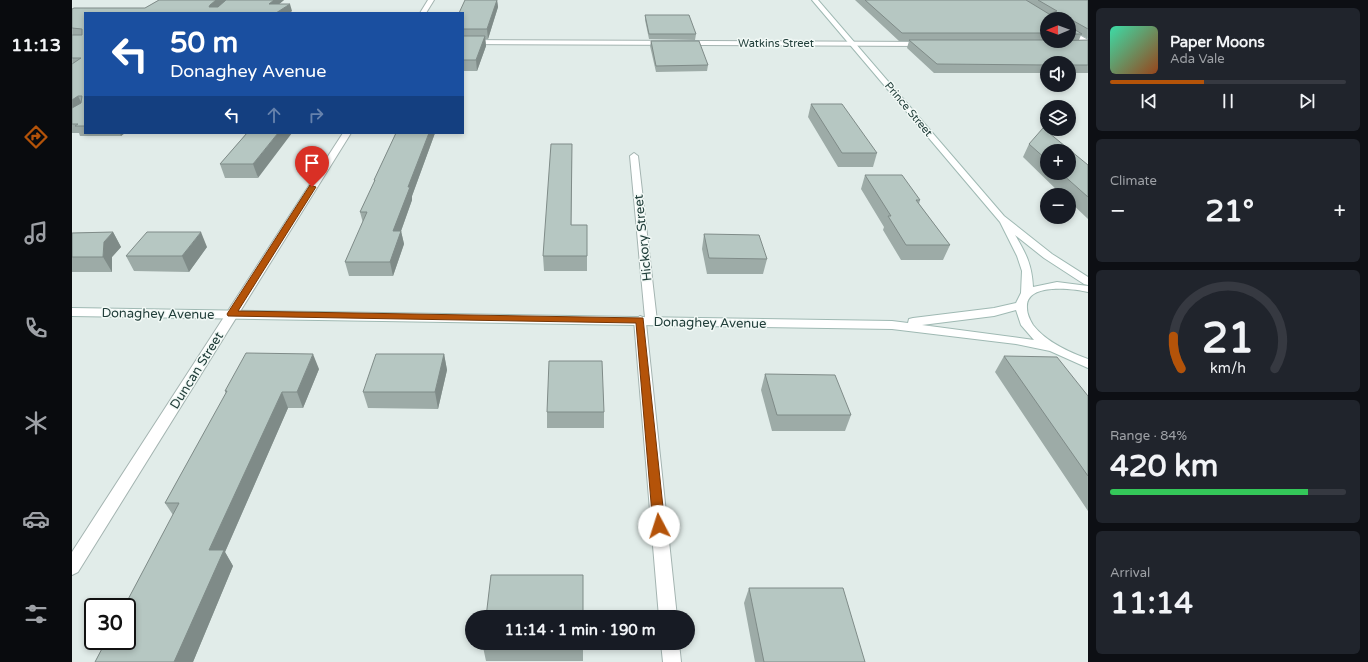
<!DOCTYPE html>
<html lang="en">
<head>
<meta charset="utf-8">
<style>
	:root { --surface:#171b24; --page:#20242c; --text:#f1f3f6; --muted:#9ea1a6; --line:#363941; --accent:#b45309 }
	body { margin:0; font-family:"Varela Round",sans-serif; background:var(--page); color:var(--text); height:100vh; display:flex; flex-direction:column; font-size:15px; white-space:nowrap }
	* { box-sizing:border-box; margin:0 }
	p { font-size:13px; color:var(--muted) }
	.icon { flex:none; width:22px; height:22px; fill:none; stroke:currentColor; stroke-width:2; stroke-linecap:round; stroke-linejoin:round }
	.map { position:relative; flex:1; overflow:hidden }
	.sheet { display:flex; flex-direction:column; gap:8px; padding:8px; background:#0d0f14; width:280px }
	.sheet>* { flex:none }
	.top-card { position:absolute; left:12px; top:12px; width:380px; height:122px; border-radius:0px; box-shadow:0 2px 6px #0003; background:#1a4fa0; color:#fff; overflow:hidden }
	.needle { width:26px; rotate:269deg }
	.buttons { position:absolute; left:968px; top:12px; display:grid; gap:8px }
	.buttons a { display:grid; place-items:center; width:36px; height:36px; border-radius:50%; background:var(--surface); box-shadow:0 2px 6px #0003; font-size:20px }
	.speed { position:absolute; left:12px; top:598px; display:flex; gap:8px; font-size:20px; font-weight:700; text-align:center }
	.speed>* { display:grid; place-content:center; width:52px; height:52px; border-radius:50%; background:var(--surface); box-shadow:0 2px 6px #0003; line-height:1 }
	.speed .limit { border:2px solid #111; border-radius:6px; background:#fff; color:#111 }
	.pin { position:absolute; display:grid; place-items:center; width:34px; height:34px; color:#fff; margin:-41px -17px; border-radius:50% 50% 50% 0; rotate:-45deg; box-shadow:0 0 4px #0007 }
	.pin .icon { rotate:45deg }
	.me { position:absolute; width:44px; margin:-22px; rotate:355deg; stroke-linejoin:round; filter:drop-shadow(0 0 3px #0008) }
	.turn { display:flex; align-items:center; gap:14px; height:84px; padding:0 20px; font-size:18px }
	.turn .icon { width:52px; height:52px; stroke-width:2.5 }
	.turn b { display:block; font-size:28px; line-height:34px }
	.lanes { display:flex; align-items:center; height:38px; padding:0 20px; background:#0003; justify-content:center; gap:20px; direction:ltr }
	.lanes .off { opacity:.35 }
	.big { font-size:30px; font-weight:700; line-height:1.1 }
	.sheet .widget { flex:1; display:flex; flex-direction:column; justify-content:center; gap:6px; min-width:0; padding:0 14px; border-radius:6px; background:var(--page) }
	.sheet .dial { align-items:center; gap:0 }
	.dial svg { height:104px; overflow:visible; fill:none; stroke:var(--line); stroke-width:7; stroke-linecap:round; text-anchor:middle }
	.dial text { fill:var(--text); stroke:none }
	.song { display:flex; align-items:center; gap:12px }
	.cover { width:48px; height:48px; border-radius:6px; background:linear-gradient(135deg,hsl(160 70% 55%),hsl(20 70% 35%)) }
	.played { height:4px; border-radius:2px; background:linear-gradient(90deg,var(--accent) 40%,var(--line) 40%) }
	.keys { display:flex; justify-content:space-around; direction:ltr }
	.heat { display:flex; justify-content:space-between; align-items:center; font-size:22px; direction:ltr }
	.charge { height:6px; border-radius:3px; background:linear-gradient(90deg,#34c759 84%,var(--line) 0) }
	.trip { position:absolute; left:393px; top:610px; width:230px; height:40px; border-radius:20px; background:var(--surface); box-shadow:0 2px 6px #0003; font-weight:700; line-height:40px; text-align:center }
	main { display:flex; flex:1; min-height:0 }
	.dock { display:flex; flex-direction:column; width:72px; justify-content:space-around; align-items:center; background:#090b0e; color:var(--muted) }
	.dock .icon { width:28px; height:28px }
	.dock .current { color:var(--accent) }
	.dock b { font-size:18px; color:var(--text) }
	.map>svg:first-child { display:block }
</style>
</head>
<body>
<main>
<nav class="dock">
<b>11:13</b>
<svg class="icon current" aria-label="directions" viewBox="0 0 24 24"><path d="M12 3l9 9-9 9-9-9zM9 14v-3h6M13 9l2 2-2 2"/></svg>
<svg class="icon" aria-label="music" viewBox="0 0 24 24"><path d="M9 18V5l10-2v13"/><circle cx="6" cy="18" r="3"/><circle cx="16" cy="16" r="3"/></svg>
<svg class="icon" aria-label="phone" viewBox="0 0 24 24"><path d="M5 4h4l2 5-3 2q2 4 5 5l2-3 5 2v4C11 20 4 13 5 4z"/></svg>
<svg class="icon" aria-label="climate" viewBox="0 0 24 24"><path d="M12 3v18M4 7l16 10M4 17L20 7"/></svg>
<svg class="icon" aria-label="car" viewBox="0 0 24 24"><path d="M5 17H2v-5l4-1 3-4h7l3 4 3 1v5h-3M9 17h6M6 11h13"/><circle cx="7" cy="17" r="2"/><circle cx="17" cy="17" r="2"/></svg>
<svg class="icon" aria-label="filters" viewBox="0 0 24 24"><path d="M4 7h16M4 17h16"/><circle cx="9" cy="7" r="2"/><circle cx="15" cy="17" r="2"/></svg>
</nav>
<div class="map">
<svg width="1016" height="662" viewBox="0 0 1016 662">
	<rect width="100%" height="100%" fill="#e1ece9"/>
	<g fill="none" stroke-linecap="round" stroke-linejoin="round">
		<g stroke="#a4b4b1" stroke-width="2">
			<path id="street" d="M356 0H362L354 13H348Z
				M997 29 1016 40V45L997 34Z
				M391 40 853 42 856 44 853 46 391 44Z
				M271 133H279L6 572 0 575V552Z
				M562 153 566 156 585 321 579 325 574 323 605 617H587L562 320 568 316 573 318 558 156Z
				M589 643H607L609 662H591Z"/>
		</g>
		<g stroke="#9fb9b3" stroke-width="2">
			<path id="secondary" d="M740 0H746L932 216 980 254 1016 277V285L1012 284 972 258 943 235C954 253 960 265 961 287L985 282 1016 286V292C1002 289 953 282 955 308 955 314 958 320 961 325 974 342 997 352 1016 359V368L978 351 944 344 820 329 0 316V308L820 321 836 323 837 319 841 318 922 308 944 303 949 293 950 271 945 256 928 222ZM944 310 949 325 962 340 850 325 922 316Z"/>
		</g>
		<use href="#street" fill="#fff" fill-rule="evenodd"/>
		<use href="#secondary" fill="#fff" fill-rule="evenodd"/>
	</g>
	<path fill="#9daba7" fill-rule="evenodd" d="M87 0H212L207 4 220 11 217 13H13V133H53L49 136H8L7 133H0V9L73 8Z
		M393 0H425L426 7 416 39H413L414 46 405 71H391V13Z
		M783 0H1016V39L1009 35 1007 40H1016V73H997V63H975V73H862L835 48 837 41H827ZM975 19 997 34V41H975Z
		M573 15 624 34 623 40 577 39 573 20Z
		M579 41 636 65 635 71 584 72 578 46Z
		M739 104 805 153 801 167H766L736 117Z
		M175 133 186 178H153L148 164Z
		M324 133H363L340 196V200L329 231 332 244 321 276H277L273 262 291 223 288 212 302 183V180Z
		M957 144 1016 165V219L997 201V195H990L951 157ZM975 151 997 173H975Z
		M500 158 499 225 515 256V271H472L471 256Z
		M793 175 848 200 847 204 878 245 871 260H829L811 230 812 227 789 189Z
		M41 232 49 247 40 257V272H0V233Z
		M632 234 695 259 691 274H635L630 249Z
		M135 247 117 272 62 271 54 256Z
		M372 354 375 370 366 409 296 408 291 392Z
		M932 356 1016 396V511L923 372Z
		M247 369 231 408H216L153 552 161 566 121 662H23L101 515 93 503 154 394 153 391Z
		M693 374 779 415 773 431H700L689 390Z
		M475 412H532V428H475Z
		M677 588 793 662H683L672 603Z
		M511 643V661H414L411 647Z"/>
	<path fill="#7f8b88" d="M144 0H156L140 12 137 7 138 5Z
		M202 0H212L199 11 197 4Z
		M425 0 426 7 416 39 415 29Z
		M218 4 220 11 217 13H204Z
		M413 36 414 46 405 71 404 60Z
		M6 96 10 104 0 112V100Z
		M48 133H53L49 136Z
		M206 133H220L186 178 181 164Z
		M357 133H363L340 196V200L329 231 332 244 321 276 318 262 321 231 336 187Z
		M500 144V158L499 240V225Z
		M41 232 49 247 40 257V272L31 257 32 242Z
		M129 232 135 247 117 272 110 256Z
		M241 354 247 369 231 408 225 392Z
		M372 354 375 370 366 409 363 392Z
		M210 392 216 408 153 552 161 566 121 662H102L137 550Z"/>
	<path fill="#b6c7c2" stroke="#7f8b88" d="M87 0H144L138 5 137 7H146L154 0H202L197 4H218L204 13H13V126H3L6 124H0V108L9 103 10 96H6L0 100V64L9 58H0V35H10V29L0 28V9L2 8H73Z
		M393 0H425L415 29H391V13H387Z
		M793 0H954L977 14 985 11 966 0H1016V29L1000 20V28L1010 34H997V19H975V33H830Z
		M573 15H617L624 34H577Z
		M391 36H413L404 60H391Z
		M837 40H975V41L1016 40V65H997V63H975V65L865 64Z
		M579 41H627L636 65 584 66Z
		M739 104H770L805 153H770Z
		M971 128 1016 165V197L989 173H997V151H975V160L957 144Z
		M175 133H206L181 164H148Z
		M324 133H357L336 187H338L321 231H329L318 262H273L295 212H288L303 180H302Z
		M479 144H500L499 225H515V256H471Z
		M793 175H830L848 200H844L878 245H834L816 216H819Z
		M41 232 32 242 31 257H0V233Z
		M75 232H129L110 256H54Z
		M632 234 687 235 695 259 637 258Z
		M174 353 241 354 225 392H210L137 550H152L102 662H23L34 641H55V607H52L107 503H93L155 391H153Z
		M304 354H372L363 392H291Z
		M932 356 985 357 1016 396V476Z
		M477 361H530L532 412H475Z
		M693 374 763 375 779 415H705Z
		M419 575H511V617H414Z
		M677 588H771L793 662H692Z
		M411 643H511V647H411Z"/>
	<path fill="#b45309" stroke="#753606" d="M238 185 244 187 166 311 571 318 593 526 591 530 587 532 583 530 581 526 564 323 156 316 155 314Z"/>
	<g text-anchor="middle" stroke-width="3" stroke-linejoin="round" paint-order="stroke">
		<g font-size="11" fill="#213e3a" stroke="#f2f9f6">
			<text x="704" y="47">Watkins Street</text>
			<text transform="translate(837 109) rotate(50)" y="4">Prince Street</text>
		</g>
		<g font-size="13" fill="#213e3a" stroke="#f2f9f6">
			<text transform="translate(570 238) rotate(-96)" y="5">Hickory Street</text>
			<text transform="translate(86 313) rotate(1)" y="5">Donaghey Avenue</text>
			<text transform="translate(638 322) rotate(1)" y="5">Donaghey Avenue</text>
			<text transform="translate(124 370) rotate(-58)" y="5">Duncan Street</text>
		</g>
	</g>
</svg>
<div class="buttons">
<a><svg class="needle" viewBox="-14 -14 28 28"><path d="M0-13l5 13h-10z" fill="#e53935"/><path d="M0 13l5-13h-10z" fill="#9ea1a6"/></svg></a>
<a><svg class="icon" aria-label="sound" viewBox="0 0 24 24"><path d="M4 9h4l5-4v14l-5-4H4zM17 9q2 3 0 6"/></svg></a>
<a><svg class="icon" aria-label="layers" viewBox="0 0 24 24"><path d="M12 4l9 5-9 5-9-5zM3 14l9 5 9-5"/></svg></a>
<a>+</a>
<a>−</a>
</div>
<div class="speed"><div class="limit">30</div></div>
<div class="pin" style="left:240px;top:187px;background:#d93025"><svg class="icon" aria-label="arrive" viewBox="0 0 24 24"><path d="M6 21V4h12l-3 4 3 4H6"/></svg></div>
<svg class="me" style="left:587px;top:526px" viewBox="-20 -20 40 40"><circle r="19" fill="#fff"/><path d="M0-13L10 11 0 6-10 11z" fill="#b45309"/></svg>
<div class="trip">11:14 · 1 min · 190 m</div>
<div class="top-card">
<div class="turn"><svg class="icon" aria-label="left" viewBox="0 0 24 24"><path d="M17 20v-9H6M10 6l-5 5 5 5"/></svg><div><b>50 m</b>Donaghey Avenue</div></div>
<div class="lanes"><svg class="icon" aria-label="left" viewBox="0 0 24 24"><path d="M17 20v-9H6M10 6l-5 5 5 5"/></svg><svg class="icon off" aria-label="ahead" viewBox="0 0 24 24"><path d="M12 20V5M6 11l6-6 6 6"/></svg><svg class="icon off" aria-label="right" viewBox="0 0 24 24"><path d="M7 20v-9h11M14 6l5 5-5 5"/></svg></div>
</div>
</div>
<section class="sheet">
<div class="widget">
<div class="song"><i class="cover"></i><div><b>Paper Moons</b><p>Ada Vale</p></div></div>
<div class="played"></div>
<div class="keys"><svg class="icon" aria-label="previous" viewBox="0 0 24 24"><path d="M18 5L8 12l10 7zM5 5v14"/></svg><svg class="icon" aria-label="pause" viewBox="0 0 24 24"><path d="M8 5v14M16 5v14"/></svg><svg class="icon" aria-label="next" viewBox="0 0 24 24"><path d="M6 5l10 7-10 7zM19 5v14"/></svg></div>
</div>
<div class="widget"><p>Climate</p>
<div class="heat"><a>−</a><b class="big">21°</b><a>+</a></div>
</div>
<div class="widget dial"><svg viewBox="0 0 100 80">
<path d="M14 69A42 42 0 1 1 86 69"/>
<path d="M14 69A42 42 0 0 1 8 44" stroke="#b45309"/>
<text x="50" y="56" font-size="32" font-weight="700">21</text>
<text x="50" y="72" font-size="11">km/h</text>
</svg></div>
<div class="widget"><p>Range · 84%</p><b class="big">420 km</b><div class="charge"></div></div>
<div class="widget"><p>Arrival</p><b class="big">11:14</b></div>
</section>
</main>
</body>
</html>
